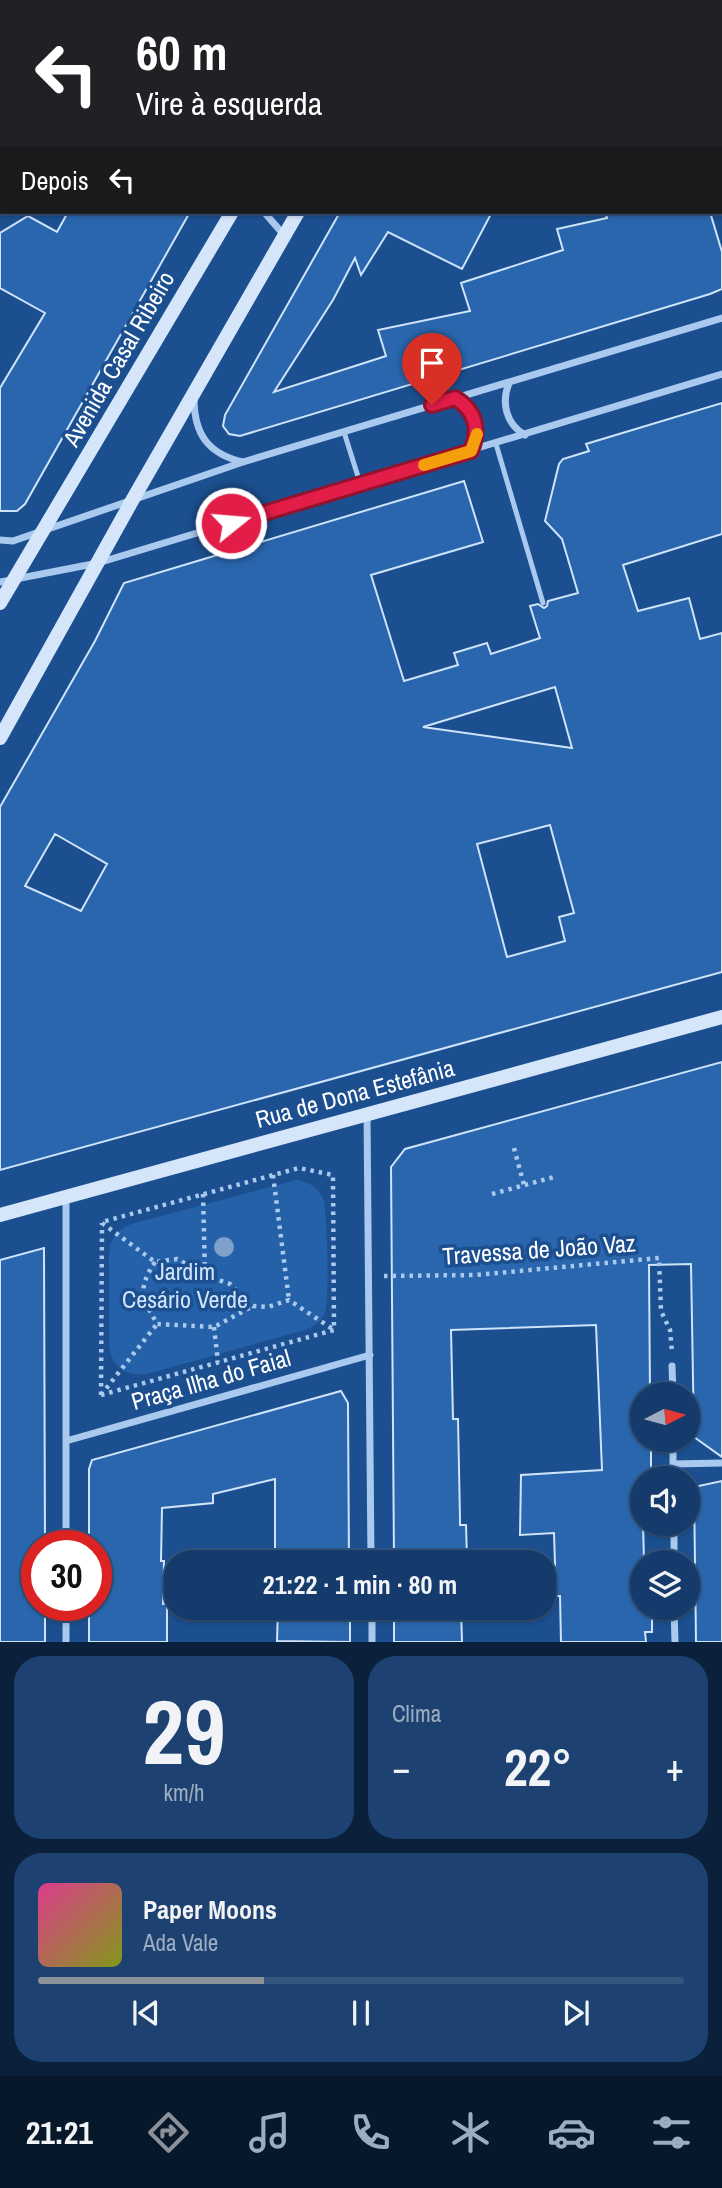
<!DOCTYPE html>
<html lang="pt">
<head>
<meta charset="utf-8">
<style>
	:root { --surface:#143b6b; --page:#1d4271; --text:#f1f3f6; --muted:#9dadc1; --line:#33557e; --accent:#8c9099 }
	body { margin:0; font-family:"Archivo Narrow",sans-serif; background:var(--page); color:var(--text); height:100vh; display:flex; flex-direction:column; font-size:26px; white-space:nowrap }
	* { box-sizing:border-box; margin:0 }
	p { font-size:23px; color:var(--muted) }
	.icon { flex:none; width:38px; height:38px; fill:none; stroke:currentColor; stroke-width:2; stroke-linecap:round; stroke-linejoin:round }
	.map { position:relative; height:1642px; overflow:hidden }
	.panel { display:flex; flex-direction:column; gap:14px; padding:14px; background:#0b203b; flex:1 }
	.panel>* { flex:none }
	.top-card { position:absolute; left:0px; top:0px; width:723px; height:214px; box-shadow:0 2px 5px #0004,0 0 0 2px var(--line); background:#202124; color:#fff; overflow:hidden }
	.needle { width:46px; rotate:84deg }
	.buttons { position:absolute; left:630px; top:1382px; display:grid; gap:14px }
	.buttons a { display:grid; place-items:center; width:70px; height:70px; border-radius:50%; background:var(--surface); box-shadow:0 2px 5px #0004,0 0 0 2px var(--line); font-size:35px }
	.speed { position:absolute; left:21px; top:1530px; display:flex; gap:14px; font-size:35px; font-weight:700; text-align:center }
	.speed>* { display:grid; place-content:center; width:91px; height:91px; border-radius:50%; background:var(--surface); box-shadow:0 2px 5px #0004,0 0 0 2px var(--line); line-height:1 }
	.speed .limit { border:10px solid #d22; background:#fff; color:#111 }
	.pin { position:absolute; display:grid; place-items:center; width:60px; height:60px; color:#fff; margin:-72px -30px; border-radius:50% 50% 50% 0; rotate:-45deg; box-shadow:0 0 7px #0007 }
	.pin .icon { rotate:45deg }
	.me { position:absolute; width:77px; margin:-38px; rotate:73deg; stroke-linejoin:round; filter:drop-shadow(0 0 5px #0008) }
	.turn { display:flex; align-items:center; gap:24px; height:147px; padding:0 21px; font-size:32px }
	.turn .icon { width:91px; height:91px; stroke-width:2.5 }
	.turn b { display:block; font-size:49px; line-height:60px }
	.then { display:flex; align-items:center; height:66px; padding:0 21px; background:#0003; gap:14px; font-size:26px }
	.big { font-size:52px; font-weight:700; line-height:1.1 }
	.panel .tile { flex:1; display:flex; flex-direction:column; justify-content:center; gap:10px; min-width:0; padding:0 24px; border-radius:28px; background:var(--page) }
	.panel .dial { align-items:center; gap:0 }
	.dial b { font-size:91px; line-height:1 }
	.song { display:flex; align-items:center; gap:21px }
	.cover { width:84px; height:84px; border-radius:10px; background:linear-gradient(135deg,hsl(330 70% 55%),hsl(70 70% 35%)) }
	.played { height:7px; border-radius:4px; background:linear-gradient(90deg,var(--accent) 35%,var(--line) 35%) }
	.keys { display:flex; justify-content:space-around; direction:ltr }
	.heat { display:flex; justify-content:space-between; align-items:center; font-size:38px; direction:ltr }
	.panel .tiles { flex:1; display:grid; gap:14px; grid-template-columns:1fr 1fr }
	.tile:last-child { grid-column:span 2 }
	.trip { position:absolute; left:164px; top:1550px; width:392px; height:70px; border-radius:28px; background:var(--surface); box-shadow:0 2px 5px #0004,0 0 0 2px var(--line); font-weight:700; line-height:70px; text-align:center }
	.dock { display:flex; height:112px; justify-content:space-around; align-items:center; background:#08182b; color:var(--muted) }
	.dock .icon { width:49px; height:49px }
	.dock .on { color:var(--accent) }
	.dock b { font-size:32px; color:var(--text) }
	.map>svg:first-child { display:block }
</style>
</head>
<body>
<div class="map">
<svg width="722" height="1642" viewBox="0 0 722 1642">
	<rect width="100%" height="100%" fill="#1b4f8f"/>
	<path fill="#2461a8" d="M296 1180C310 1182 319 1188 324 1201 327 1220 330 1295 325 1312 322 1322 314 1326 305 1330L147 1374C126 1377 111 1367 109 1345V1252C111 1237 117 1230 131 1224Z"/>
	<path fill="#2a66ad" stroke="#cfe3fa" stroke-width="2" fill-rule="evenodd" d="M68 212H190L25 504 17 511H0V388L45 313 0 288V233L28 216 57 232Z
		M340 212H492L462 269 388 232 361 275 355 258 333 300 274 392 386 356 378 330 470 311 461 283 563 250 557 229 607 218 605 212H710L722 252V289L710 294 240 436 229 434 223 426 225 415Z
		M722 403V534L623 565 638 611 689 598 700 639 722 633V972L0 1170V807L95 641 124 583 464 481 483 542 371 575 404 681 458 665 454 653 487 643 491 654 540 638 530 606 538 604 544 608 547 606 548 601 578 593 562 539 545 521 559 464 563 459 589 451 586 444ZM555 687 572 748 423 727ZM550 825 574 913 559 917 565 941 507 957 477 844ZM55 834 107 864 81 911 25 886Z
		M722 1062V1457L694 1437 691 1264 649 1265 650 1395H642V1440H651V1479H642L644 1563H642V1608H652V1632H645L646 1642H561L560 1596H556L554 1533 520 1535 521 1475 602 1470 596 1325 451 1330 453 1419H458L460 1518V1525H466L467 1558 394 1560 391 1167 405 1149Z
		M44 1248 45 1545H37V1605H45V1642H0V1260Z
		M341 1391 348 1403 349 1563H275V1479L213 1494V1503L162 1508 161 1561H164L163 1604H167V1642H89V1605H96V1545H89V1469L92 1460Z
		M722 1481V1642H696L694 1487Z
		M278 1608H350V1642L277 1641Z
		M394 1608H461L462 1642H394Z"/>
	<g fill="none" stroke-linecap="round" stroke-linejoin="round">
		<path stroke="#a9c9ee" stroke-width="4.5" stroke-dasharray="3.5 5" stroke-linecap="butt" d="M514 1148 524 1185
			M273 1175 289 1300
			M203 1194 205 1274
			M492 1194 554 1177
			M102 1223 155 1262 177 1259 205 1275 230 1284 253 1306 268 1307 289 1300 334 1330
			M155 1262C137 1290 142 1296 157 1324L214 1327 253 1306
			M384 1276 476 1275 659 1258 661 1311 670 1330 672 1352
			M214 1327 218 1362
			M101 1395 334 1330 333 1175 299 1168 102 1222
			M101 1395 102 1223
			M101 1395 157 1324"/>
		<path stroke="#a9c9ee" stroke-width="5" d="M344 432 360 483
			M496 444 543 603"/>
		<path stroke="#a9c9ee" stroke-width="7" d="M96 0 97 2
			M148 0 149 2
			M134 2 136 0
			M721 35 722 37
			M721 160 722 164
			M264 212 284 235
			M509 383C501 403 506 424 525 435
			M194 398C194 434 208 454 243 462
			M455 398C476 411 480 429 471 451
			M0 540 13 541 243 462 722 318
			M0 582 98 563 722 374
			M367 1114 371 1563
			M66 1198V1545
			M672 1366 673 1395
			M673 1440V1479
			M66 1441 370 1355
			M673 1464 722 1463
			M674 1524V1563
			M66 1605V1642
			M372 1608V1642
			M674 1608 675 1642"/>
		<path stroke="#d6e6fa" stroke-width="14" d="M353 2 354 0
			M418 2 419 0
			M0 603 232 212
			M0 738 133 499 298 212
			M0 1215 722 1017"/>
	</g>
	<circle fill="#7ea0ca" cx="224" cy="1247" r="10"/>
	<g fill="none" stroke-linecap="round" stroke-linejoin="round">
		<g stroke="#92132f" stroke-width="18">
			<path id="route" d="M231 523 471 451C480 429 476 411 455 398L432 405"/>
		</g>
		<use href="#route" stroke="#e11d48" stroke-width="12"/>
		<path stroke="#f59e0b" stroke-width="12" d="M424 465 471 451 477 434"/>
	</g>
	<g text-anchor="middle" stroke-width="7" stroke-linejoin="round" paint-order="stroke">
		<g font-size="24" fill="#fff" stroke="#1b4f8f">
			<text transform="translate(119 359) rotate(-60)" y="8">Avenida Casal Ribeiro</text>
			<text transform="translate(355 1094) rotate(-15)" y="8">Rua de Dona Estefânia</text>
			<text transform="translate(539 1250) rotate(-4)" y="8">Travessa de João Vaz</text>
			<text transform="translate(211 1380) rotate(-16)" y="8">Praça Ilha do Faial</text>
		</g>
		<g font-size="24" fill="#cfe3fa" stroke="#1b4f8f">
			<text x="185" y="1280">Jardim<tspan x="185" dy="28">Cesário Verde</tspan></text>
		</g>
	</g>
</svg>
<div class="buttons">
<a><svg class="needle" viewBox="-14 -14 28 28"><path d="M0-13l5 13h-10z" fill="#e53935"/><path d="M0 13l5-13h-10z" fill="#9dadc1"/></svg></a>
<a><svg class="icon" aria-label="sound" viewBox="0 0 24 24"><path d="M4 9h4l5-4v14l-5-4H4zM17 9q2 3 0 6"/></svg></a>
<a><svg class="icon" aria-label="layers" viewBox="0 0 24 24"><path d="M12 4l9 5-9 5-9-5zM3 14l9 5 9-5"/></svg></a>
</div>
<div class="speed"><div class="limit">30</div></div>
<div class="pin" style="left:432px;top:405px;background:#d93025"><svg class="icon" aria-label="arrive" viewBox="0 0 24 24"><path d="M6 21V4h12l-3 4 3 4H6"/></svg></div>
<svg class="me" style="left:231px;top:523px" viewBox="-20 -20 40 40"><circle r="17" fill="#e11d48" stroke="#fff" stroke-width="3"/><path d="M0-11L8 9 0 5-8 9z" fill="#fff"/></svg>
<div class="trip">21:22 · 1 min · 80 m</div>
<div class="top-card">
<div class="turn"><svg class="icon" aria-label="left" viewBox="0 0 24 24"><path d="M17 20v-9H6M10 6l-5 5 5 5"/></svg><div><b>60 m</b>Vire à esquerda</div></div>
<div class="then">Depois<svg class="icon" aria-label="left" viewBox="0 0 24 24"><path d="M17 20v-9H6M10 6l-5 5 5 5"/></svg></div>
</div>
</div>
<section class="panel">
<div class="tiles">
<div class="tile dial"><b>29</b><p>km/h</p></div>
<div class="tile"><p>Clima</p>
<div class="heat"><a>−</a><b class="big">22°</b><a>+</a></div>
</div>
<div class="tile">
<div class="song"><i class="cover"></i><div><b>Paper Moons</b><p>Ada Vale</p></div></div>
<div class="played"></div>
<div class="keys"><svg class="icon" aria-label="previous" viewBox="0 0 24 24"><path d="M18 5L8 12l10 7zM5 5v14"/></svg><svg class="icon" aria-label="pause" viewBox="0 0 24 24"><path d="M8 5v14M16 5v14"/></svg><svg class="icon" aria-label="next" viewBox="0 0 24 24"><path d="M6 5l10 7-10 7zM19 5v14"/></svg></div>
</div>
</div>
</section>
<nav class="dock">
<b>21:21</b>
<svg class="icon on" aria-label="directions" viewBox="0 0 24 24"><path d="M12 3l9 9-9 9-9-9zM9 14v-3h6M13 9l2 2-2 2"/></svg>
<svg class="icon" aria-label="music" viewBox="0 0 24 24"><path d="M9 18V5l10-2v13"/><circle cx="6" cy="18" r="3"/><circle cx="16" cy="16" r="3"/></svg>
<svg class="icon" aria-label="phone" viewBox="0 0 24 24"><path d="M5 4h4l2 5-3 2q2 4 5 5l2-3 5 2v4C11 20 4 13 5 4z"/></svg>
<svg class="icon" aria-label="climate" viewBox="0 0 24 24"><path d="M12 3v18M4 7l16 10M4 17L20 7"/></svg>
<svg class="icon" aria-label="car" viewBox="0 0 24 24"><path d="M5 17H2v-5l4-1 3-4h7l3 4 3 1v5h-3M9 17h6M6 11h13"/><circle cx="7" cy="17" r="2"/><circle cx="17" cy="17" r="2"/></svg>
<svg class="icon" aria-label="filters" viewBox="0 0 24 24"><path d="M4 7h16M4 17h16"/><circle cx="9" cy="7" r="2"/><circle cx="15" cy="17" r="2"/></svg>
</nav>
</body>
</html>
